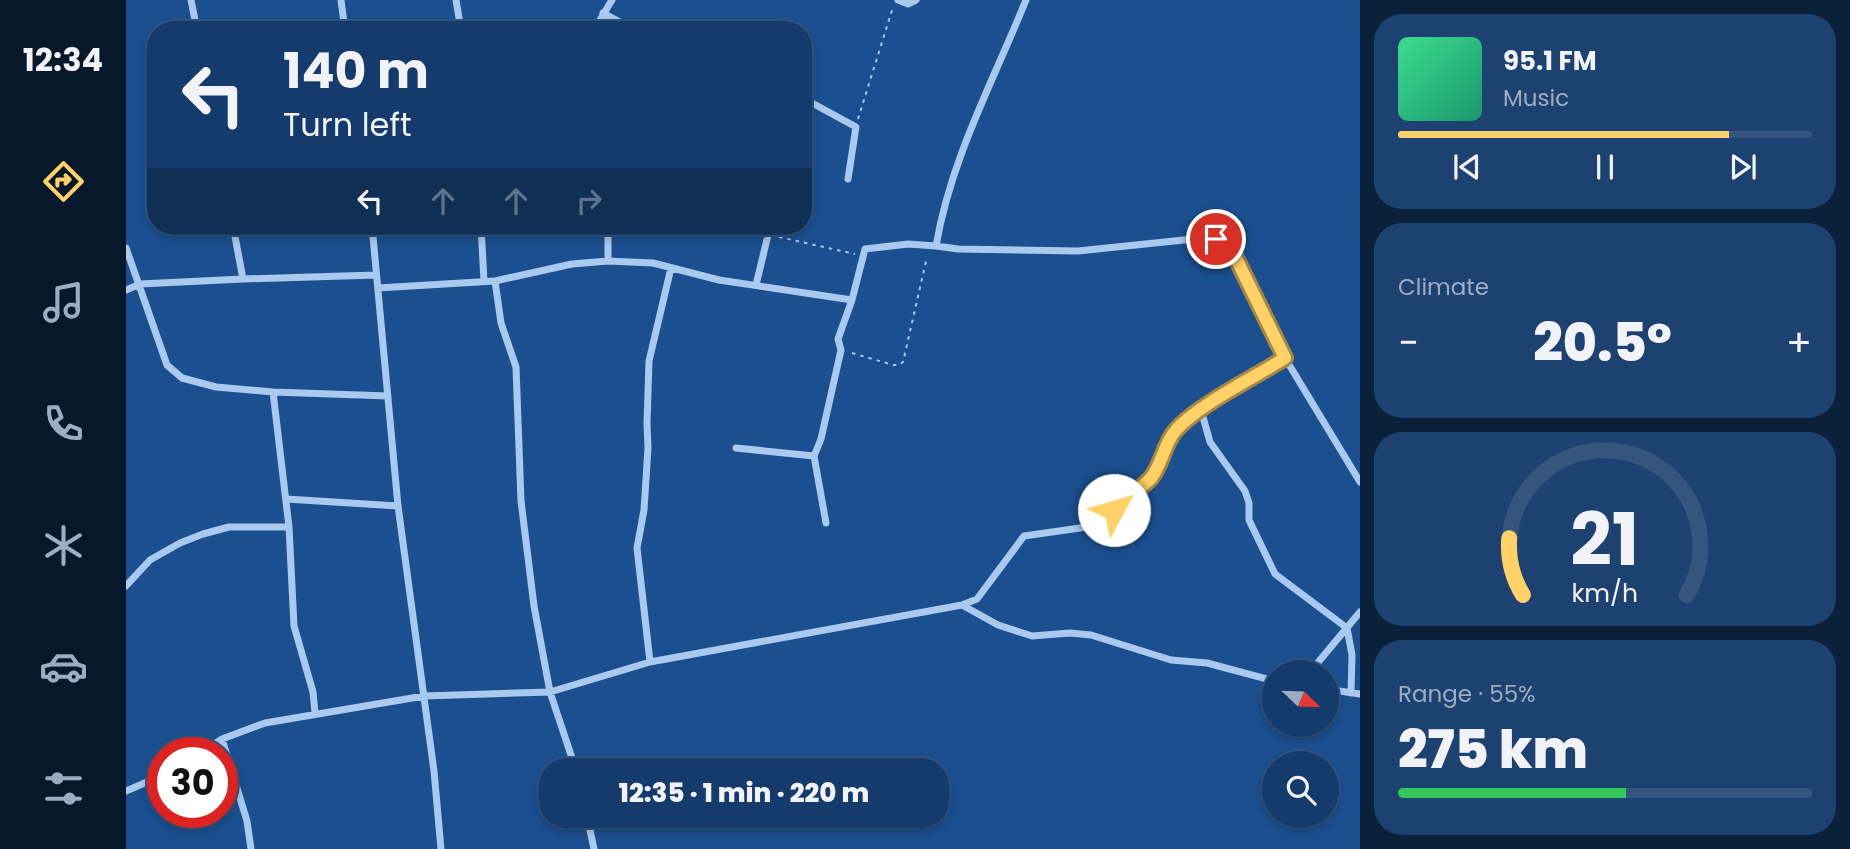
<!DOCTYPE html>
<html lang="en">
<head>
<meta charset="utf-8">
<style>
	:root { --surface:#143b6b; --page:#1d4271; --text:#f1f3f6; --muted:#9dadc1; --line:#33557e; --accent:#ffd166 }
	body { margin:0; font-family:Poppins,sans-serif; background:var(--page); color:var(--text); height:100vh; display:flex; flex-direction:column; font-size:26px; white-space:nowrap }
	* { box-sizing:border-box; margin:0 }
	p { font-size:23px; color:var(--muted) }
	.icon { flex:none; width:38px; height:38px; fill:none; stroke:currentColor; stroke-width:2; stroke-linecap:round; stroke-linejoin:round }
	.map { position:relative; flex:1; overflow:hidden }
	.side { display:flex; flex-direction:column; gap:14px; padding:14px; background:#0b203b; width:490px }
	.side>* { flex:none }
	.guide { position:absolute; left:21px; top:21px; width:665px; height:214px; border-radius:28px; box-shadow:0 4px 10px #0003,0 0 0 2px var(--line); background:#143b6b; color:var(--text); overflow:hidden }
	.needle { width:46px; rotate:113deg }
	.controls { position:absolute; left:1136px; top:660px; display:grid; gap:14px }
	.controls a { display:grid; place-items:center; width:77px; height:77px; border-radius:50%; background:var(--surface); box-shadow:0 4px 10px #0003,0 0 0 2px var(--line); font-size:35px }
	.speed { position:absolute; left:21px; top:737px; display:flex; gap:14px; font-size:35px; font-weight:700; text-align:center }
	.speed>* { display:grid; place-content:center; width:91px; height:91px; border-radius:50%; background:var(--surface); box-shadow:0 4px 10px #0003,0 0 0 2px var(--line); line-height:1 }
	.speed .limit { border:10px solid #d22; background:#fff; color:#111 }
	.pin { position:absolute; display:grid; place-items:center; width:60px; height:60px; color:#fff; margin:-30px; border:4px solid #fff; border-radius:50%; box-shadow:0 2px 7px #0007 }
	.me { position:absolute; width:77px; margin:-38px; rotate:51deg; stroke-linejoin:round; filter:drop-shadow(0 0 5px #0008) }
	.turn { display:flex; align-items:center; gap:24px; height:147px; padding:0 21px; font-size:32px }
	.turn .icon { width:91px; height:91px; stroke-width:2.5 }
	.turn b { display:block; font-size:49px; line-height:60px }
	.lanes { display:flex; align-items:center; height:66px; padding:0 21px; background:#0003; justify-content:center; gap:35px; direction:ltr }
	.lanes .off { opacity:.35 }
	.big { font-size:52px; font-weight:800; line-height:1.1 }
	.side .card { flex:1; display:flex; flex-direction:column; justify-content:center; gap:10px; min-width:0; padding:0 24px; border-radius:28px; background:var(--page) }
	.side .dial { align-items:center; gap:0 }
	.dial svg { height:182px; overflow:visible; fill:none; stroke:var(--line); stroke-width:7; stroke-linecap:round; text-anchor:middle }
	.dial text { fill:var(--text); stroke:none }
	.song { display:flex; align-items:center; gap:21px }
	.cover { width:84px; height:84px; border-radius:10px; background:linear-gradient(135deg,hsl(150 70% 55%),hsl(160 70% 35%)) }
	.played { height:7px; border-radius:4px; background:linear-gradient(90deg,var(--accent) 80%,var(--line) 80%) }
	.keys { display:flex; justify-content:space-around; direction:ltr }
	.heat { display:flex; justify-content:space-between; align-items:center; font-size:38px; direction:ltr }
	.charge { height:10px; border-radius:5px; background:linear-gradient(90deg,#34c759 55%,var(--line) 0) }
	.trip { position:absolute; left:413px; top:758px; width:410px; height:70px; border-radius:28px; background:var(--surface); box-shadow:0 4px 10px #0003,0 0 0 2px var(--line); font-weight:800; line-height:70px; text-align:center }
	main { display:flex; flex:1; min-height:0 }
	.tab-bar { display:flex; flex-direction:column; width:126px; justify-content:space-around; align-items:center; background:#08182b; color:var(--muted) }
	.tab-bar .icon { width:49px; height:49px }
	.tab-bar .selected { color:var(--accent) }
	.tab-bar b { font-size:32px; color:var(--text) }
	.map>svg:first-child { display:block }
</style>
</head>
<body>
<main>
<nav class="tab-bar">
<b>12:34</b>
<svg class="icon selected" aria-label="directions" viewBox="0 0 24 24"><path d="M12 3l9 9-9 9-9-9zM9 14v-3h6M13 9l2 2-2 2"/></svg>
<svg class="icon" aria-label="music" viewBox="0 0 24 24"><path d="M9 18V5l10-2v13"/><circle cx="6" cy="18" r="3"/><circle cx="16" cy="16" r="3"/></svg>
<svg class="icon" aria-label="phone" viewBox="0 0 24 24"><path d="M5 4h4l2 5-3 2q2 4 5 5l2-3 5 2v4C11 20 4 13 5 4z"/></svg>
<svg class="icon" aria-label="climate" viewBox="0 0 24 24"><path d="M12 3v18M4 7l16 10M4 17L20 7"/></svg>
<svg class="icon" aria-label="car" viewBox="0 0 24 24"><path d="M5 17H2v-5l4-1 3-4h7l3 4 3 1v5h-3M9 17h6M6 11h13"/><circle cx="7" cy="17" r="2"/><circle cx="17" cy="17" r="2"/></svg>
<svg class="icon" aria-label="filters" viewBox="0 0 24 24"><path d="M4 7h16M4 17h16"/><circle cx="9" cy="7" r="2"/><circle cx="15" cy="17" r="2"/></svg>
</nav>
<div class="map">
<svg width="1234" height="849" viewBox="0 0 1234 849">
	<rect width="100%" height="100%" fill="#1b4f8f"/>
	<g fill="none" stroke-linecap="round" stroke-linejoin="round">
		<path stroke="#a9c9ee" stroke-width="2" stroke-dasharray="3.5 5" stroke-linecap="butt" d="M732 119 767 7
			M653 237 729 254
			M726 353 767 365H772L777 362 801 257"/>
		<path stroke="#a9c9ee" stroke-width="7" d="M65 0 71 30
			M215 0 219 30
			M330 0 335 30
			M772 0 782 4 790 0
			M900 0C867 82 825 158 810 246L832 249 952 251 1077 238 1099 241 1105 248 1159 358 1234 482
			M477 13 509 30
			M468 30 486 0
			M677 98 730 127 722 179
			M107 226 117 279 250 275
			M246 226 272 506 308 771 315 849
			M355 226 358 281
			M482 226V261
			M617 226 642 235 630 285
			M0 248 41 365 56 378 90 387 147 392 262 396
			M369 281 375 323 390 367 395 501 408 606 424 692 450 770
			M252 288 369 281 446 264 482 261 527 263 593 280 726 300
			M0 290 14 284 117 279
			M147 392 163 527 168 626 187 692 189 713
			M1075 410 1084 442 1119 491 1123 503V520L1149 574 1221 628 1226 655 1225 693
			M610 448 688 456
			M160 499 272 506
			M700 523 688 456 695 439 715 350 712 339 726 300 739 249 782 244 810 246
			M0 586 24 560 54 543 77 534 103 527H163
			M836 605 851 599 898 536 982 524 992 503 1014 488 1027 475 1049 431 1075 410 1159 358
			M524 662 511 548 518 510 522 448 521 424 523 361 545 268
			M1184 672 1234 612
			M1200 689 1234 694
			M96 739 121 821 125 849
			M76 752 96 739 139 723 298 696 424 692 524 662 836 605 872 625 906 636 944 633 965 635 1045 660 1081 663 1148 681
			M0 791 37 775
			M461 816 468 849"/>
	</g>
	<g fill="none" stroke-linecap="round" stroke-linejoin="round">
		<g stroke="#a68842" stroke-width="18">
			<path id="route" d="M988 510C996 496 1014 491 1025 478 1036 465 1038 443 1050 430 1072 405 1129 377 1159 358L1105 248 1099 241 1090 239"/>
		</g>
		<use href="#route" stroke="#ffd166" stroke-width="12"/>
	</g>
</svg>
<div class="controls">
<a><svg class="needle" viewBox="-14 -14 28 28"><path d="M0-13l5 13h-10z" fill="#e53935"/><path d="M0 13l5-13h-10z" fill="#9dadc1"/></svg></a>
<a><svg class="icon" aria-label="search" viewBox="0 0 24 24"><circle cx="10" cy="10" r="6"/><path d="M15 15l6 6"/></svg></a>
</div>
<div class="speed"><div class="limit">30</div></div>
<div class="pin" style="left:1090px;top:239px;background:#d93025"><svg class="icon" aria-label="arrive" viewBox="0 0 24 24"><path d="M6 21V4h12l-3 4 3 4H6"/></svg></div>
<svg class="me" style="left:988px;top:510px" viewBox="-20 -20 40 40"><circle r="19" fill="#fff"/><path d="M0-13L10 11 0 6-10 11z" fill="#ffd166"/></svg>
<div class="trip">12:35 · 1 min · 220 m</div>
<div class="guide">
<div class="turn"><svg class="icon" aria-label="left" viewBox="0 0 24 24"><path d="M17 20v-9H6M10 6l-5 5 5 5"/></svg><div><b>140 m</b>Turn left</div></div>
<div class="lanes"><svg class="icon" aria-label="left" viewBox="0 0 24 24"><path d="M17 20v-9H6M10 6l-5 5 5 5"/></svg><svg class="icon off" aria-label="ahead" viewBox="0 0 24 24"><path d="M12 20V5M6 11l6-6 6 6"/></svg><svg class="icon off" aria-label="ahead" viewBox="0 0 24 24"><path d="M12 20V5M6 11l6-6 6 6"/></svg><svg class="icon off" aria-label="right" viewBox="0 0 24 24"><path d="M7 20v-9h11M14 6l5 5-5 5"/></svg></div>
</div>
</div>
<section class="side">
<div class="card">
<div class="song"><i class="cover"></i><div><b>95.1 FM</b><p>Music</p></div></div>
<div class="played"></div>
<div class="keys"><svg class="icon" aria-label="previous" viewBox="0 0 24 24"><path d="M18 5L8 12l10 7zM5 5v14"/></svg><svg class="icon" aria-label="pause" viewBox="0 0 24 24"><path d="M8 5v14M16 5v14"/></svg><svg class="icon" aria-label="next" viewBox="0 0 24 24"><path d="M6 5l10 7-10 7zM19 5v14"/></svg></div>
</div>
<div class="card"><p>Climate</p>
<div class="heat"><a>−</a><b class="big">20.5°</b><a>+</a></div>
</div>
<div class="card dial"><svg viewBox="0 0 100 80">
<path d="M14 69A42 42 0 1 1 86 69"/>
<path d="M14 69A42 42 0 0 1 8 44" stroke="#ffd166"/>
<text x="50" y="56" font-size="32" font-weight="700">21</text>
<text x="50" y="72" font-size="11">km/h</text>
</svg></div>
<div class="card"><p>Range · 55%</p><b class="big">275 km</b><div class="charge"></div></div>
</section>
</main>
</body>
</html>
